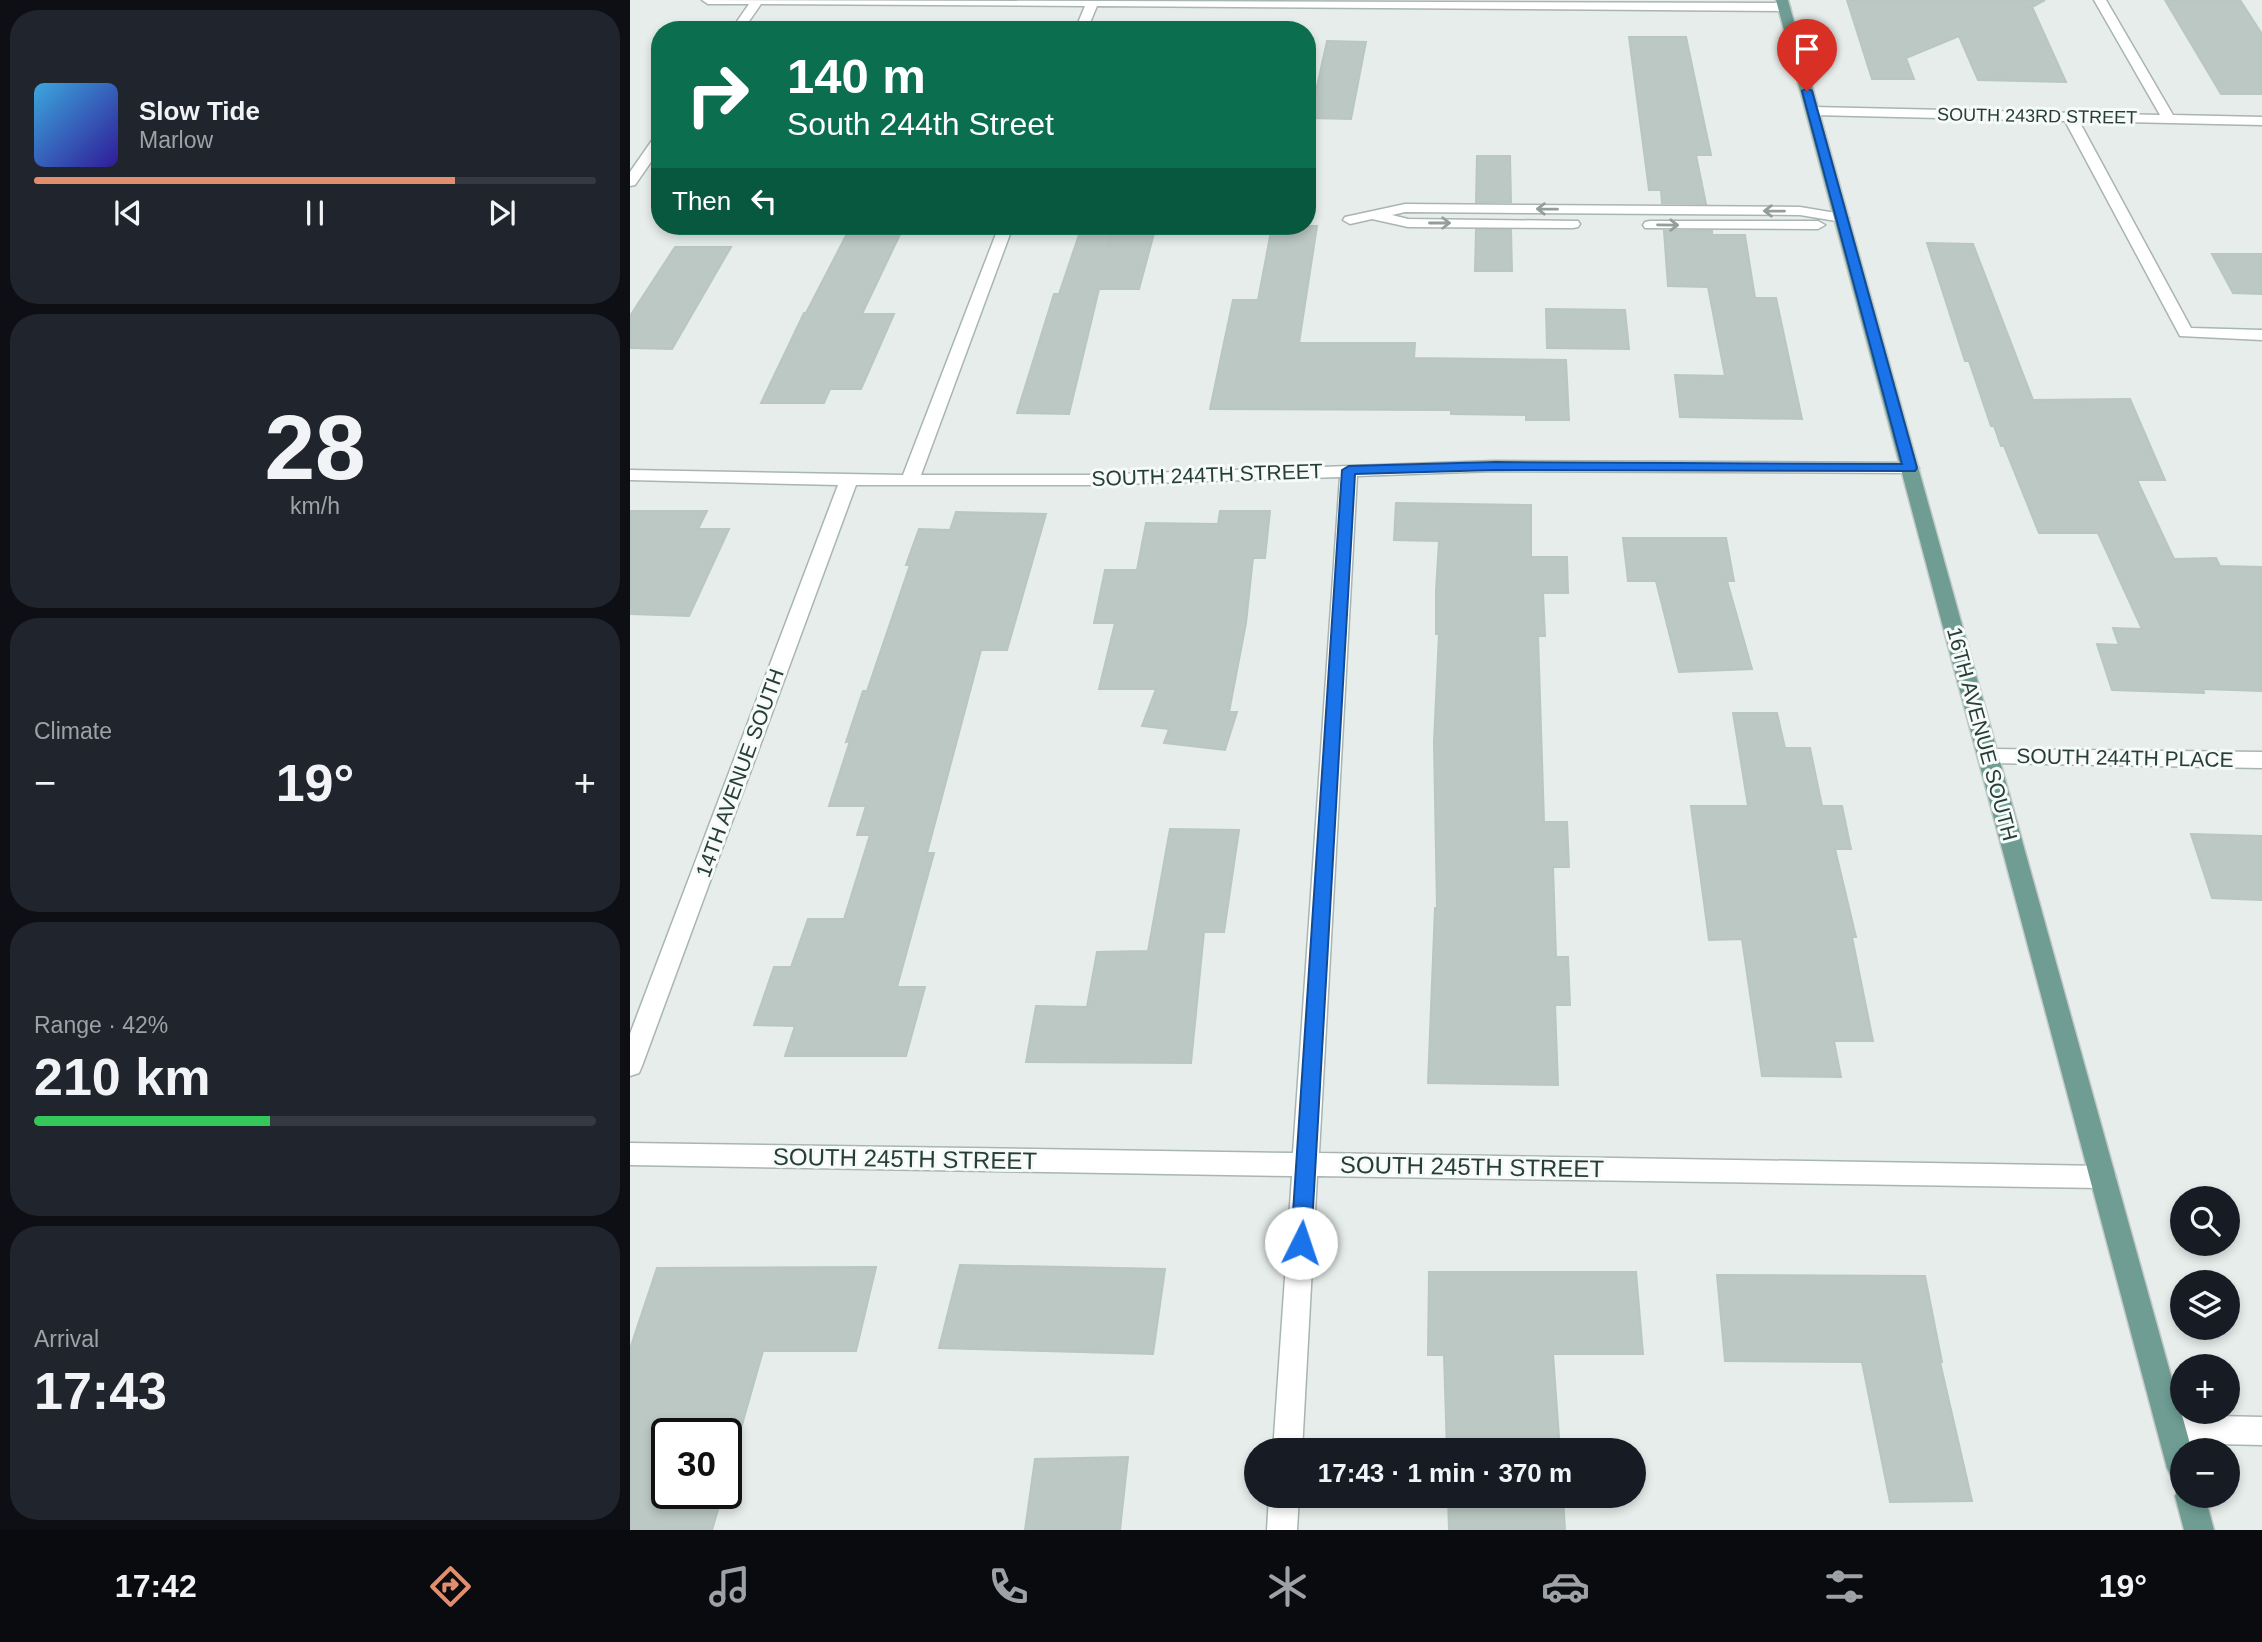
<!DOCTYPE html>
<html lang="en">
<head>
<meta charset="utf-8">
<style>
	:root { --surface:#171b24; --page:#20242c; --text:#f1f3f6; --muted:#9ea1a6; --line:#363941; --accent:#e28e6e }
	body { margin:0; font-family:Helvetica,sans-serif; background:var(--page); color:var(--text); height:100vh; display:flex; flex-direction:column; font-size:26px; white-space:nowrap }
	* { box-sizing:border-box; margin:0 }
	p { font-size:23px; color:var(--muted) }
	.icon { flex:none; width:38px; height:38px; fill:none; stroke:currentColor; stroke-width:2; stroke-linecap:round; stroke-linejoin:round }
	.map { position:relative; flex:1; overflow:hidden }
	.panel { display:flex; flex-direction:column; gap:10px; padding:10px; background:#0d0f14; width:630px }
	.panel>* { flex:none }
	.banner { position:absolute; left:21px; top:21px; width:665px; height:214px; border-radius:28px; box-shadow:0 4px 10px #0003; background:#0b6e4f; color:#fff; overflow:hidden }
	.tools { position:absolute; left:1540px; top:1186px; display:grid; gap:14px }
	.tools a { display:grid; place-items:center; width:70px; height:70px; border-radius:50%; background:var(--surface); box-shadow:0 4px 10px #0003; font-size:35px }
	.speed { position:absolute; left:21px; top:1418px; display:flex; gap:14px; font-size:35px; font-weight:700; text-align:center }
	.speed>* { display:grid; place-content:center; width:91px; height:91px; border-radius:50%; background:var(--surface); box-shadow:0 4px 10px #0003; line-height:1 }
	.speed .limit { border:4px solid #111; border-radius:10px; background:#fff; color:#111 }
	.pin { position:absolute; display:grid; place-items:center; width:60px; height:60px; color:#fff; margin:-72px -30px; border-radius:50% 50% 50% 0; rotate:-45deg; box-shadow:0 0 7px #0007 }
	.pin .icon { rotate:45deg }
	.me { position:absolute; width:77px; margin:-38px; rotate:4deg; stroke-linejoin:round; filter:drop-shadow(0 0 5px #0008) }
	.turn { display:flex; align-items:center; gap:24px; height:147px; padding:0 21px; font-size:32px }
	.turn .icon { width:91px; height:91px; stroke-width:2.5 }
	.turn b { display:block; font-size:49px; line-height:60px }
	.then { display:flex; align-items:center; height:66px; padding:0 21px; background:#0003; gap:14px; font-size:26px }
	.big { font-size:52px; font-weight:700; line-height:1.1 }
	.panel .widget { flex:1; display:flex; flex-direction:column; justify-content:center; gap:10px; min-width:0; padding:0 24px; border-radius:28px; background:var(--page) }
	.panel .dial { align-items:center; gap:0 }
	.dial b { font-size:91px; line-height:1 }
	.song { display:flex; align-items:center; gap:21px }
	.cover { width:84px; height:84px; border-radius:10px; background:linear-gradient(135deg,hsl(200 70% 55%),hsl(250 70% 35%)) }
	.played { height:7px; border-radius:4px; background:linear-gradient(90deg,var(--accent) 75%,var(--line) 75%) }
	.keys { display:flex; justify-content:space-around; direction:ltr }
	.heat { display:flex; justify-content:space-between; align-items:center; font-size:38px; direction:ltr }
	.charge { height:10px; border-radius:5px; background:linear-gradient(90deg,#34c759 42%,var(--line) 0) }
	.trip { position:absolute; left:614px; top:1438px; width:402px; height:70px; border-radius:35px; background:var(--surface); box-shadow:0 4px 10px #0003; font-weight:700; line-height:70px; text-align:center }
	.tab-bar { display:flex; height:112px; justify-content:space-around; align-items:center; background:#090b0e; color:var(--muted) }
	.tab-bar .icon { width:49px; height:49px }
	.tab-bar .selected { color:var(--accent) }
	.tab-bar b { font-size:32px; color:var(--text) }
	main { display:flex; flex:1; min-height:0 }
	.map>svg:first-child { display:block }
</style>
</head>
<body>
<main>
<section class="panel">
<div class="widget">
<div class="song"><i class="cover"></i><div><b>Slow Tide</b><p>Marlow</p></div></div>
<div class="played"></div>
<div class="keys"><svg class="icon" aria-label="previous" viewBox="0 0 24 24"><path d="M18 5L8 12l10 7zM5 5v14"/></svg><svg class="icon" aria-label="pause" viewBox="0 0 24 24"><path d="M8 5v14M16 5v14"/></svg><svg class="icon" aria-label="next" viewBox="0 0 24 24"><path d="M6 5l10 7-10 7zM19 5v14"/></svg></div>
</div>
<div class="widget dial"><b>28</b><p>km/h</p></div>
<div class="widget"><p>Climate</p>
<div class="heat"><a>−</a><b class="big">19°</b><a>+</a></div>
</div>
<div class="widget"><p>Range · 42%</p><b class="big">210 km</b><div class="charge"></div></div>
<div class="widget"><p>Arrival</p><b class="big">17:43</b></div>
</section>
<div class="map">
<svg width="1632" height="1530" viewBox="0 0 1632 1530">
	<rect width="100%" height="100%" fill="#e6edea"/>
	<path fill="#bbc8c3" stroke="#b9c6c1" stroke-width="2" d="M1217 0H1415L1402 7 1436 82 1348 80 1329 36 1276 58 1284 79H1242Z
		M1535 0H1610L1632 34V94H1591Z
		M999 37H1056L1081 155H1066L1076 204 1032 203 1031 190H1019Z
		M697 41 736 42 721 119 680 118Z
		M847 156H880L881 202H846Z
		M221 226H274L232 314H264L231 389H200L194 403H131L174 313H176Z
		M452 226H484L478 249 486 226H526L509 289H469L439 414 387 413 424 294H429Z
		M642 226H687L669 343H785L784 358 936 360 939 420H896V415L821 414V410L580 409 603 300H628Z
		M846 230H881L882 271H845Z
		M1034 231H1082V235H1115L1125 298H1146L1172 419 1050 417 1045 375 1095 376 1078 287 1038 286Z
		M1297 243 1343 244 1403 400 1500 399 1535 480H1507L1544 559 1586 558 1590 566 1632 567V691L1573 689 1574 693 1482 690 1467 644 1489 645 1483 628 1512 629 1468 533H1409L1374 446H1371L1364 426H1361L1339 361H1335Z
		M45 247H101L42 349 0 348V316Z
		M1582 254H1632V294L1603 293Z
		M916 309 995 310 999 349 917 348Z
		M766 503 901 505V557H937L938 593H913L915 636H908L914 822H937L939 867H923L926 957H938L940 1005H925L928 1085 798 1083 805 908H807L804 742 809 634H806V591L809 541 764 540Z
		M0 511H77L68 529H99L59 616 0 614Z
		M590 511H640L635 558H623L616 623 599 712H607L595 750 534 743 539 729 512 726 526 689H469L485 623H464L475 570H507L516 523 588 524Z
		M326 512 416 514 377 650H351L297 853H304L267 987H295L276 1056H155L165 1026 124 1025 144 967H161L178 919H214L240 835H227L236 806H199L220 741 216 742 233 691H237L280 565H276L289 529 320 530Z
		M993 538H1096L1104 581H1097L1122 669 1049 672 1026 581H998Z
		M1103 713H1147L1155 748H1180L1192 806H1212L1221 849H1205L1226 937H1222L1243 1041H1204L1211 1077 1132 1076 1112 939 1079 940 1061 806H1118Z
		M540 829 609 830 594 932H574L561 1063 396 1062 406 1006 457 1007 467 952 518 951Z
		M1561 834 1632 836V900L1582 898Z
		M330 1265 535 1269 523 1354 309 1348Z
		M246 1267 226 1351H133L96 1481V1433H37V1493H93L82 1530H0V1349L27 1268Z
		M799 1272H1006L1013 1354H923L930 1451H817L814 1355H798Z
		M1087 1275 1295 1276 1312 1362H1310L1342 1501 1260 1502 1232 1362 1095 1361Z
		M498 1457 490 1530H395L405 1459Z
		M818 1496H933L935 1530H819Z"/>
	<g fill="none" stroke-linecap="round" stroke-linejoin="round">
		<g stroke="#a9b5b1" stroke-width="3">
			<path id="minor" d="M72 0 1154 3 1160 7 1154 11 467 6 457 30H445L455 6 131 4 113 30H101L119 4H78Z
				M1464 0H1476L1543 115 1632 117V125L1449 121 1561 328 1632 330V340L1550 336 1435 121 1183 115 1176 111 1183 107 1530 115Z
				M30 135V149L5 185 0 186V172L25 136Z
				M775 204 1170 207 1212 214 1219 218 1212 222 1170 215 775 212 762 215 778 219 948 221 950 224 948 227 943 228 778 227 742 219 720 224 713 220 715 217Z
				M1020 221H1188L1195 225 1188 229 1015 228 1013 225 1015 222Z
				M369 226H383L291 475H457L865 461 1280 463 1289 468 1280 473 865 471 727 476 689 1153 1473 1166 1482 1169 1486 1177 1482 1185 1473 1188 687 1176 672 1451H643L662 1176 0 1165V1143L663 1153 710 477 457 485H226L12 1066 9 1073 0 1076V1034L208 485 0 480V470L273 475Z
				M1359 749 1632 752V768L1359 763 1352 761 1349 756 1352 751Z
				M1541 1415 1632 1417V1445L1541 1443 1531 1439 1527 1429 1531 1419Z
				M639 1496H669L667 1530H637Z"/>
		</g>
		<g stroke="#c3c9c7" stroke-width="3">
			<path id="major" d="M1146 0H1158L1562 1451H1552V1483L1542 1478 1537 1468Z
				M1552 1484V1496H1575L1584 1530H1554L1545 1496Z"/>
		</g>
		<use href="#minor" fill="#fff" fill-rule="evenodd"/>
		<use href="#major" fill="#6f9d93" fill-rule="evenodd"/>
	</g>
	<defs><path id="oneway-shaft" d="M-6 0H5M1.5-3L5.5 0L1.5 3" fill="none" stroke-width="1.6" stroke-linecap="round" stroke-linejoin="round" transform="scale(1.75)"/></defs>
	<g stroke="#939e9c">
		<use href="#oneway-shaft" transform="translate(917 209) rotate(-179)"/>
		<use href="#oneway-shaft" transform="translate(1144 211) rotate(-179)"/>
		<use href="#oneway-shaft" transform="translate(810 223)"/>
		<use href="#oneway-shaft" transform="translate(1038 225) rotate(1)"/>
	</g>
	<path fill="#1a73e8" stroke="#114b97" stroke-width="2" d="M1177 88 1182 91 1287 468 1285 471 865 470 725 474 681 1243 678 1249 671 1252 663 1249 661 1243 712 470 719 466 865 462 1272 464 1172 91Z"/>
	<g text-anchor="middle" stroke-width="6" stroke-linejoin="round" paint-order="stroke">
		<g font-size="18" fill="#273d38" stroke="#f6faf8">
			<text transform="translate(1407 116) rotate(1)" y="6">SOUTH 243RD STREET</text>
		</g>
		<g font-size="21" fill="#273d38" stroke="#f6faf8">
			<text transform="translate(577 475) rotate(-2)" y="7">SOUTH 244TH STREET</text>
			<text transform="translate(1352 734) rotate(75)" y="7">16TH AVENUE SOUTH</text>
			<text transform="translate(1495 758) rotate(1)" y="7">SOUTH 244TH PLACE</text>
			<text transform="translate(110 773) rotate(-70)" y="7">14TH AVENUE SOUTH</text>
		</g>
		<g font-size="24" fill="#273d38" stroke="#f6faf8">
			<text transform="translate(275 1159) rotate(1)" y="8">SOUTH 245TH STREET</text>
			<text transform="translate(842 1167) rotate(1)" y="8">SOUTH 245TH STREET</text>
		</g>
	</g>
</svg>
<div class="tools">
<a><svg class="icon" aria-label="search" viewBox="0 0 24 24"><circle cx="10" cy="10" r="6"/><path d="M15 15l6 6"/></svg></a>
<a><svg class="icon" aria-label="layers" viewBox="0 0 24 24"><path d="M12 4l9 5-9 5-9-5zM3 14l9 5 9-5"/></svg></a>
<a>+</a>
<a>−</a>
</div>
<div class="speed"><div class="limit">30</div></div>
<div class="pin" style="left:1177px;top:91px;background:#d93025"><svg class="icon" aria-label="arrive" viewBox="0 0 24 24"><path d="M6 21V4h12l-3 4 3 4H6"/></svg></div>
<svg class="me" style="left:671px;top:1243px" viewBox="-20 -20 40 40"><circle r="19" fill="#fff"/><path d="M0-13L10 11 0 6-10 11z" fill="#1a73e8"/></svg>
<div class="trip">17:43 · 1 min · 370 m</div>
<div class="banner">
<div class="turn"><svg class="icon" aria-label="right" viewBox="0 0 24 24"><path d="M7 20v-9h11M14 6l5 5-5 5"/></svg><div><b>140 m</b>South 244th Street</div></div>
<div class="then">Then<svg class="icon" aria-label="left" viewBox="0 0 24 24"><path d="M17 20v-9H6M10 6l-5 5 5 5"/></svg></div>
</div>
</div>
</main>
<nav class="tab-bar">
<b>17:42</b>
<svg class="icon selected" aria-label="directions" viewBox="0 0 24 24"><path d="M12 3l9 9-9 9-9-9zM9 14v-3h6M13 9l2 2-2 2"/></svg>
<svg class="icon" aria-label="music" viewBox="0 0 24 24"><path d="M9 18V5l10-2v13"/><circle cx="6" cy="18" r="3"/><circle cx="16" cy="16" r="3"/></svg>
<svg class="icon" aria-label="phone" viewBox="0 0 24 24"><path d="M5 4h4l2 5-3 2q2 4 5 5l2-3 5 2v4C11 20 4 13 5 4z"/></svg>
<svg class="icon" aria-label="climate" viewBox="0 0 24 24"><path d="M12 3v18M4 7l16 10M4 17L20 7"/></svg>
<svg class="icon" aria-label="car" viewBox="0 0 24 24"><path d="M5 17H2v-5l4-1 3-4h7l3 4 3 1v5h-3M9 17h6M6 11h13"/><circle cx="7" cy="17" r="2"/><circle cx="17" cy="17" r="2"/></svg>
<svg class="icon" aria-label="filters" viewBox="0 0 24 24"><path d="M4 7h16M4 17h16"/><circle cx="9" cy="7" r="2"/><circle cx="15" cy="17" r="2"/></svg>
<b>19°</b>
</nav>
</body>
</html>
